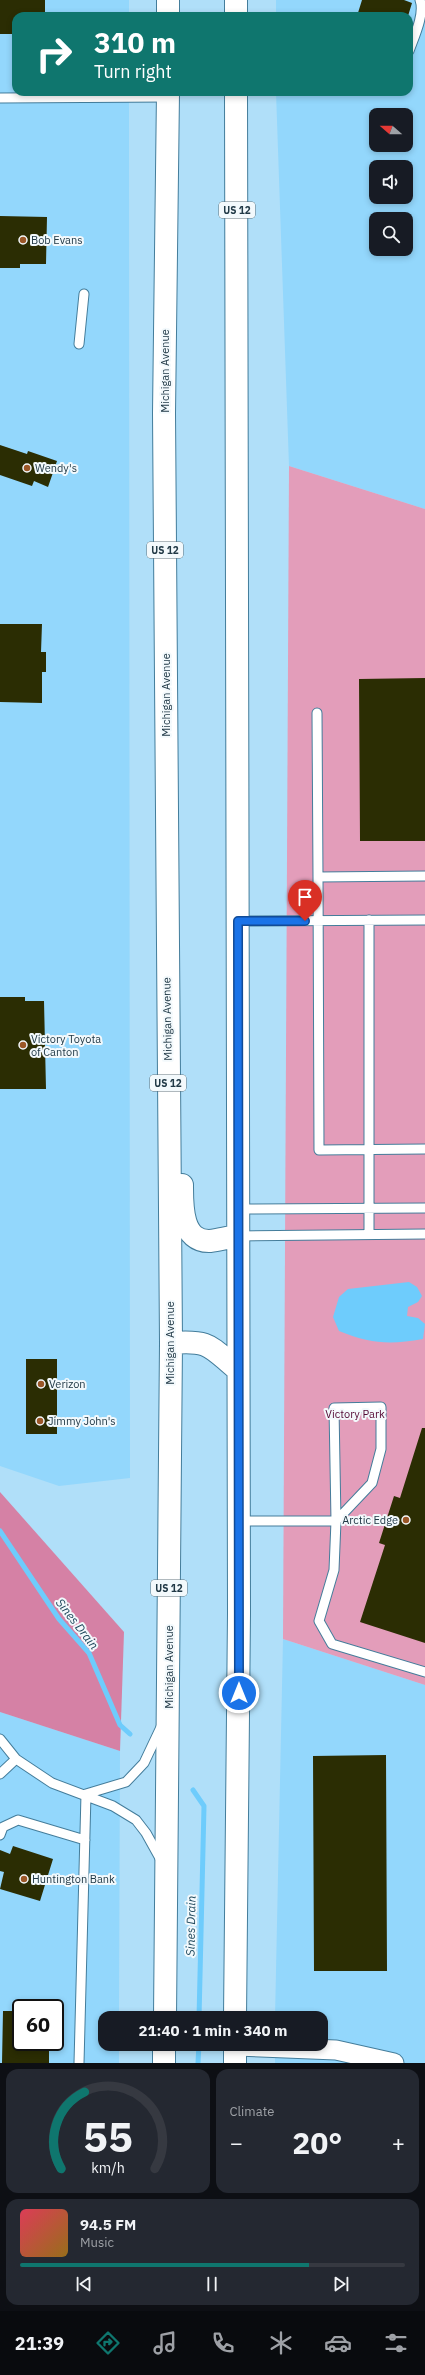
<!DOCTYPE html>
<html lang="en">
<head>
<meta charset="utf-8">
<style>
	:root { --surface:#171b24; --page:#242831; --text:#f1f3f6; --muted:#9ea1a6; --line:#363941; --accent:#0f766e }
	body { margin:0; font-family:"IBM Plex Sans",sans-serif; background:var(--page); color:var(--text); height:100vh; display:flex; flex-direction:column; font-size:15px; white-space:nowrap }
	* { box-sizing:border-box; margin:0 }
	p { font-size:13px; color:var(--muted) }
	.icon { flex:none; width:22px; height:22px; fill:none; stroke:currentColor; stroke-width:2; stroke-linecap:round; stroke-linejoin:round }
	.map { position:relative; height:2063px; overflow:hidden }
	.drawer { display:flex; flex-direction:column; gap:6px; padding:6px; background:#0d0f14; flex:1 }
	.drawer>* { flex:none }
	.top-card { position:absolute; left:12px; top:12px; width:401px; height:84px; border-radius:12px; box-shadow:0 2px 6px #0003; background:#0f766e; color:#fff; overflow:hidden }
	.needle { width:26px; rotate:290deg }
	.tools { position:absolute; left:369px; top:108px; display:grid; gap:8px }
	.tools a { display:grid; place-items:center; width:44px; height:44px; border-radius:8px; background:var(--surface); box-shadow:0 2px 6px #0003; font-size:20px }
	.speed { position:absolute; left:12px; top:1999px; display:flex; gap:8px; font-size:20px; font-weight:700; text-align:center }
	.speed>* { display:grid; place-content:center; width:52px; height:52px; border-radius:50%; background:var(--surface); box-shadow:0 2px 6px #0003; line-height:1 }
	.speed .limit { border:2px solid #111; border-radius:6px; background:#fff; color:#111 }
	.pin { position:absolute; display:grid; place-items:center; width:34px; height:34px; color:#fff; margin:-41px -17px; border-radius:50% 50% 50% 0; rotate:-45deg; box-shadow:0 0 4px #0007 }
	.pin .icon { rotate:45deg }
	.me { position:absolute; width:44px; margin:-22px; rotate:0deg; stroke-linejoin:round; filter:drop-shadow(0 0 3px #0008) }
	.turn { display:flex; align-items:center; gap:14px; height:84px; padding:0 16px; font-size:18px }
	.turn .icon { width:52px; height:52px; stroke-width:2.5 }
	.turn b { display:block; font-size:28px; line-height:34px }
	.big { font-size:30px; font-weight:800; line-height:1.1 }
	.drawer .widget { flex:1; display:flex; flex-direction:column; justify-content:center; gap:6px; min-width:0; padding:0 14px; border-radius:12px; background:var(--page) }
	.drawer .dial { align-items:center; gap:0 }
	.dial svg { height:104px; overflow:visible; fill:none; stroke:var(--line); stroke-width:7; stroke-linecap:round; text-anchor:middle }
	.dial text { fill:var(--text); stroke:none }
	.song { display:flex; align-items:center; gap:12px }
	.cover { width:48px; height:48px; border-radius:6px; background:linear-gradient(135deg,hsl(350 70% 55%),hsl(40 70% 35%)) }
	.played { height:4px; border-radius:2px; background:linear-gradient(90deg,var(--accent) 75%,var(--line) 75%) }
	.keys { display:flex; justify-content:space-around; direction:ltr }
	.heat { display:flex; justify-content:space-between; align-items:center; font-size:22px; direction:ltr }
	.drawer .tiles { flex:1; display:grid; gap:6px; grid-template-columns:1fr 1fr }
	.widget:last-child { grid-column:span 2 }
	.trip { position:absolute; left:98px; top:2011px; width:230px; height:40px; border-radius:12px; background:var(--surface); box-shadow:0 2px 6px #0003; font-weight:800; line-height:40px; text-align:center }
	.tabs { display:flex; height:64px; justify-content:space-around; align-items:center; background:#090b0e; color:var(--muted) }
	.tabs .icon { width:28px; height:28px }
	.tabs .on { color:var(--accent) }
	.tabs b { font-size:18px; color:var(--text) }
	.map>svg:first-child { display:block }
</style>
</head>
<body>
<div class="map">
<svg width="425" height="2063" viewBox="0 0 425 2063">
	<rect width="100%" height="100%" fill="#b0dff9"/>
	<path fill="#93d7fc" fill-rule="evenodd" d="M0 0H129V16H16V92H129L130 1478 59 1486 0 1466Z
		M276 0H425V509L289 466 276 92H409V16H276ZM376 115H406V145H376ZM376 167H406V197H376ZM376 219H406V249H376Z
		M283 1639 425 1685V2063H275V2044H321V2018H275Z
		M0 1712 120 1751 119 2018H105V2044H119V2063H0ZM21 2008H55V2042H21Z"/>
	<path fill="#e39dba" d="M289 466 425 509V1685L283 1639Z"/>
	<path fill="#d581a5" d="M0 1492 124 1632 120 1751 0 1712Z"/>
	<path fill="#6eccfc" d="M409 1282 417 1287 422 1296 418 1302 408 1307 407 1316 418 1318 425 1324 423 1339C390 1345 371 1344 339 1331L333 1317 339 1297 348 1289Z"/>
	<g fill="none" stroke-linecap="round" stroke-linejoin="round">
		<path stroke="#6eccfc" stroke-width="5" d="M0 1531 59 1619 89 1653 120 1725 130 1734
			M193 1790 204 1806 199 2018
			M198 2063 199 2044"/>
	</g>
	<path fill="#2b2d03" d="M0 0H45V16H16V34H0Z
		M362 0H404L412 3 408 16H357Z
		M0 216 47 217 46 264H20V268H0Z
		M0 445 27 454 28 451 57 461 48 487 34 481 32 486 0 475Z
		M0 624H42L41 652H46V672H42V703L0 702Z
		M425 678V841H360L359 679Z
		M0 997H25V1001H44L46 1089H0Z
		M26 1359H57V1434H26Z
		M422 1428H425V1643L360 1622 385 1545 379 1543 394 1496 400 1498Z
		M386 1755 387 1971H314L313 1756Z
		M13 1846 53 1859 40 1901 0 1889 4 1872 0 1871V1850L10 1854Z
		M3 2011H21V2042H49V2063H2Z"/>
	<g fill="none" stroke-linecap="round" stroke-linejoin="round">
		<g stroke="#447d9b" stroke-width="11">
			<path id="service" d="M409 51C414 37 425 14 420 0
				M0 98 168 97
				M79 344 84 294
				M317 713 318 877
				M425 876 318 877 319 1150 425 1149
				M238 921 425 920
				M238 1209 425 1208
				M369 1234V920
				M238 1236 425 1234
				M381 1407V1449L372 1483 336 1521 334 1408Z
				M239 1521H336L334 1570 319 1621 332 1644 425 1672
				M0 1739 16 1759 52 1783 113 1806 136 1820 146 1833 161 1860
				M0 1774 16 1759
				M86 1794 126 1782 144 1763 162 1725
				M0 1835 3 1827 18 1820 85 1840
				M79 2063 86 1794"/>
		</g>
		<g stroke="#447d9b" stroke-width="21">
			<path id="minor" d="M235 2046 336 2050 394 2063"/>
		</g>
		<g stroke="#447d9b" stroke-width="24">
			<path id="primary" d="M168 16V0
				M236 16V0
				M182 1185C182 1205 181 1242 210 1241 219 1240 229 1237 238 1236
				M171 1343C211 1340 209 1346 238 1370
				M165 2018 171 1343 164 413 168 92
				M235 2018 239 1613 236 92
				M164 2063V2044
				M235 2063V2044"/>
		</g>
		<use href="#service" stroke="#fff" stroke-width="9"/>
		<use href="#minor" stroke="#fff" stroke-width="19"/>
		<use href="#primary" stroke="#fff" stroke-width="22"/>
	</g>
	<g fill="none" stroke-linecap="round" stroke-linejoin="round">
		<g stroke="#114b97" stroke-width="10">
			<path id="route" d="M239 1693 238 921H305"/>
		</g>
		<use href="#route" stroke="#1a73e8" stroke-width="7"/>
	</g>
	<g fill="#9b5728" stroke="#f3f9fc" stroke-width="1.5">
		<circle cx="23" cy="240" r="4"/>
		<circle cx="27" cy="468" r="4"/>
		<circle cx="23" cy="1045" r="4"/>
		<circle cx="41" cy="1384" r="4"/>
		<circle cx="40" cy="1421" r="4"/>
		<circle cx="406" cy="1520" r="4"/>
		<circle cx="24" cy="1879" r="4"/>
	</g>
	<g text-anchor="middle" stroke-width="4" stroke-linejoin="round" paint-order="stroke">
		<g fill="#f3f9fc" stroke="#60737d" stroke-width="1">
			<rect x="219" y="202" width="36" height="16" rx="3"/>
			<rect x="147" y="542" width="36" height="16" rx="3"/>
			<rect x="150" y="1075" width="36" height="16" rx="3"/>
			<rect x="151" y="1580" width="36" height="16" rx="3"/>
		</g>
		<g font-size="10" font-weight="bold" fill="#213946">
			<text x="237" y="214">US 12</text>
			<text x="165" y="554">US 12</text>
			<text x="168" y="1087">US 12</text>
			<text x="169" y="1592">US 12</text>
		</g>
		<g font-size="11" fill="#213946" stroke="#f3f9fc" text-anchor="start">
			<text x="31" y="244">Bob Evans</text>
			<text x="35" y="472">Wendy's</text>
			<text x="31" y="1043">Victory Toyota<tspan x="31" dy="13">of Canton</tspan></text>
			<text x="49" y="1388">Verizon</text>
			<text x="48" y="1425">Jimmy John's</text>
			<text x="398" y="1524" text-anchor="end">Arctic Edge</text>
			<text x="32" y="1883">Huntington Bank</text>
		</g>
		<g font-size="11" fill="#213946" stroke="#f3f9fc">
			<text transform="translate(165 371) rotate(-90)" y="4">Michigan Avenue</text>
			<text transform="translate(166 695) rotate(-90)" y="4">Michigan Avenue</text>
			<text transform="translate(167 1019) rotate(-91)" y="4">Michigan Avenue</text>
			<text transform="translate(170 1343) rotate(-90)" y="4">Michigan Avenue</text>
			<text transform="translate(169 1667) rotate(-90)" y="4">Michigan Avenue</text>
		</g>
		<g font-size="11" fill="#540833" stroke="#f3f9fc">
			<text x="355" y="1418">Victory Park</text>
		</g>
		<g font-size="12" font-style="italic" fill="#1e475b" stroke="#f3f9fc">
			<text transform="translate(77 1624) rotate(52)" y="4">Sines Drain</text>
			<text transform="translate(191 1926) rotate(-89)" y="4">Sines Drain</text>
		</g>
	</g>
</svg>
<div class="tools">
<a><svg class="needle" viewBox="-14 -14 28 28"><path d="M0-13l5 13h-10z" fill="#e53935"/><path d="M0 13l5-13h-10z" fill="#9ea1a6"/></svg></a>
<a><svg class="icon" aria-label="sound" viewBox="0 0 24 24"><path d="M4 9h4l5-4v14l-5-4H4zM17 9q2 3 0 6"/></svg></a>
<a><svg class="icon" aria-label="search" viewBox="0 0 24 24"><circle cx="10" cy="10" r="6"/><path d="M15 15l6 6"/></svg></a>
</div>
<div class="speed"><div class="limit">60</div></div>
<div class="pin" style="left:305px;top:921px;background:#d93025"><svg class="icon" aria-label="arrive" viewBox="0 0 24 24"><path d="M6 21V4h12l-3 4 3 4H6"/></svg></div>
<svg class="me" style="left:239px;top:1693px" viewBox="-20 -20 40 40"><circle r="17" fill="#1a73e8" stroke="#fff" stroke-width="3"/><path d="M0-11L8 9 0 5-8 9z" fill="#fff"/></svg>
<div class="trip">21:40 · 1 min · 340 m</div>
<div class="top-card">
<div class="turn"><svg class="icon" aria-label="right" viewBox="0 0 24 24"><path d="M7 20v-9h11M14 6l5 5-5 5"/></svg><div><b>310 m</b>Turn right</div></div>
</div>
</div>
<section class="drawer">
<div class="tiles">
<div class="widget dial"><svg viewBox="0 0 100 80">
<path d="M14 69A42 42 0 1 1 86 69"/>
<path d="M14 69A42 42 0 0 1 32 10" stroke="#0f766e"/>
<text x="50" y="56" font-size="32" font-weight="700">55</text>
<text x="50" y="72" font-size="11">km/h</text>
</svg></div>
<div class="widget"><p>Climate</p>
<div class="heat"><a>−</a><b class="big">20°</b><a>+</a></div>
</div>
<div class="widget">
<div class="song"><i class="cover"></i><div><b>94.5 FM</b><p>Music</p></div></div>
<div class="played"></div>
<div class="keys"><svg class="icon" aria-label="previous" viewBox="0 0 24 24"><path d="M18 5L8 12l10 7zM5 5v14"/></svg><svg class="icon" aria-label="pause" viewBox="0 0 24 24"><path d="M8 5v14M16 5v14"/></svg><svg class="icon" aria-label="next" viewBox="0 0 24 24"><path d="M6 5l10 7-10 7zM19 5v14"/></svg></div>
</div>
</div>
</section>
<nav class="tabs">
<b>21:39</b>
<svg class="icon on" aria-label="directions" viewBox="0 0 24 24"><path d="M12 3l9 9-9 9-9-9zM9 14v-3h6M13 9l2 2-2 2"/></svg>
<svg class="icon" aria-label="music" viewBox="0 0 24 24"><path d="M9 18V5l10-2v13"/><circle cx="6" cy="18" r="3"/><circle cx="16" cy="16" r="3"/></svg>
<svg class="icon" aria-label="phone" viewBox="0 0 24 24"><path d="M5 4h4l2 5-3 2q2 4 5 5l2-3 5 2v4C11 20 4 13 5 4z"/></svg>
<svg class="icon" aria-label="climate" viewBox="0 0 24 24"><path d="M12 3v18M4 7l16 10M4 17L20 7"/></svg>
<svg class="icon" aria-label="car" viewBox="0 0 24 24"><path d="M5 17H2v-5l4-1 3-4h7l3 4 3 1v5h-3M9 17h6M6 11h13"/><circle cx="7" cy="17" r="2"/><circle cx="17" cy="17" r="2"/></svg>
<svg class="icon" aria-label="filters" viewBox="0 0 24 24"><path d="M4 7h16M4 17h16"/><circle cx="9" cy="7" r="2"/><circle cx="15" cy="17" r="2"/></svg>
</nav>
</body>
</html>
